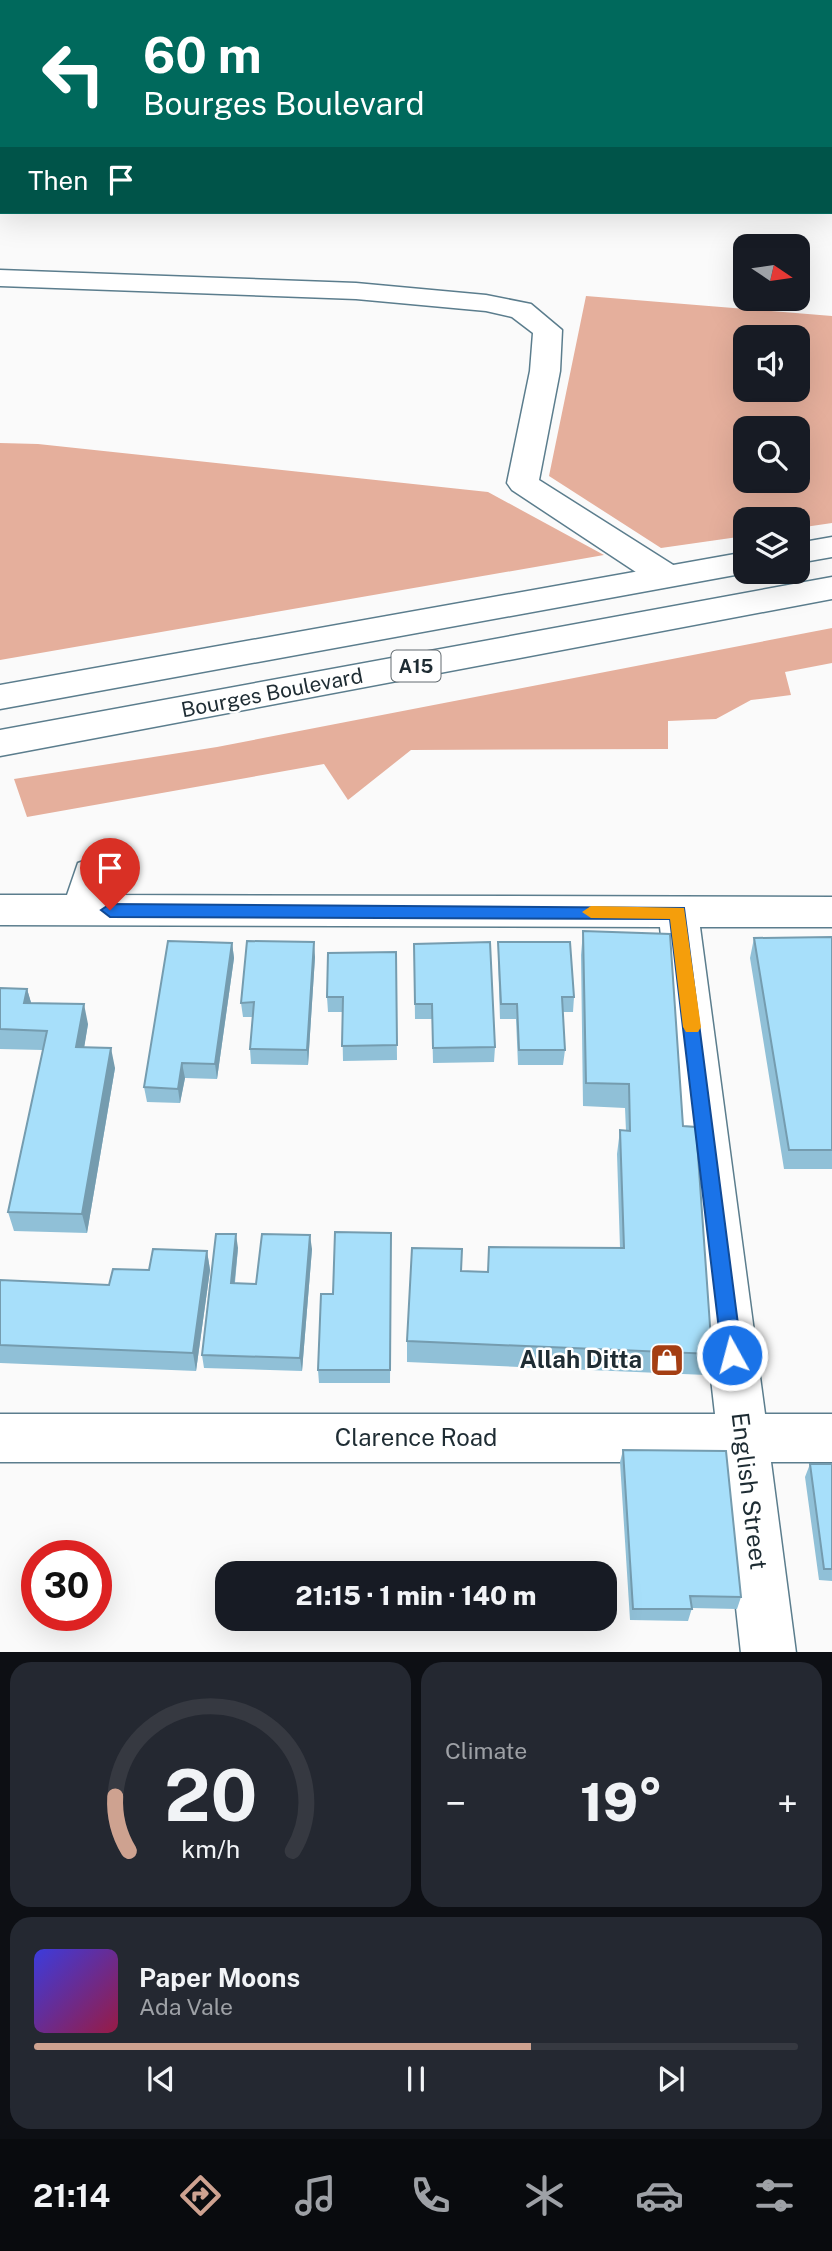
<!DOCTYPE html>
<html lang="en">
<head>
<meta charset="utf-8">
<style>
	:root { --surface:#171b24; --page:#242831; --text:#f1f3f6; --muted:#9ea1a6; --line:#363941; --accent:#cea290 }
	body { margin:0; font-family:"Public Sans",sans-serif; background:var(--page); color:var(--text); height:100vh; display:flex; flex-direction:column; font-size:26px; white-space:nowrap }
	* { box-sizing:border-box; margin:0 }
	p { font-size:23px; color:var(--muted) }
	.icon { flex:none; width:38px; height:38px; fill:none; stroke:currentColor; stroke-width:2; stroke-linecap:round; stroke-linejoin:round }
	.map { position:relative; height:1652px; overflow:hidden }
	.sheet { display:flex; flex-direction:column; gap:10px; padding:10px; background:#0d0f14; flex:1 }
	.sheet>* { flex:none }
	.top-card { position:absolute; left:0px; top:0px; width:833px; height:214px; box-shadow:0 7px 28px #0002; background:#00695c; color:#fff; overflow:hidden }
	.needle { width:46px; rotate:103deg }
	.buttons { position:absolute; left:733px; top:234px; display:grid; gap:14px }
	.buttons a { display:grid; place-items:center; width:77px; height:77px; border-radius:14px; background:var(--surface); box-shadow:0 7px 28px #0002; font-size:35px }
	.speed { position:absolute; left:21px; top:1540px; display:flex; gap:14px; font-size:35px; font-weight:700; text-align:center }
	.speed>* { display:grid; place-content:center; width:91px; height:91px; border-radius:50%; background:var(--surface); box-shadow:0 7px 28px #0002; line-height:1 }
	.speed .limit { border:10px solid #d22; background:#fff; color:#111 }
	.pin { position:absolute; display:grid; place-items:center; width:60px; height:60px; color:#fff; margin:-72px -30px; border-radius:50% 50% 50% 0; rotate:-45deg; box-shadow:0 0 7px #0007 }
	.pin .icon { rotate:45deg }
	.me { position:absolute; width:77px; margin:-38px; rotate:353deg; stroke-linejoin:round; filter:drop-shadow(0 0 5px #0008) }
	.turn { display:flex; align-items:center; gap:24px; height:147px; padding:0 28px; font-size:32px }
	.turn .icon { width:91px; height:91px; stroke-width:2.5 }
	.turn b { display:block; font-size:49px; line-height:60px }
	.then { display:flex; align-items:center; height:66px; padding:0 28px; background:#0003; gap:14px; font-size:26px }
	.big { font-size:52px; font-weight:800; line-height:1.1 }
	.sheet .card { flex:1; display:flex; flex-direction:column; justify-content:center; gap:10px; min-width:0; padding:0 24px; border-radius:21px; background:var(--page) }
	.sheet .dial { align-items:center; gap:0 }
	.dial svg { height:182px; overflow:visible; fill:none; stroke:var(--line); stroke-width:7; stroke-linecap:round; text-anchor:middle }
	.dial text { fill:var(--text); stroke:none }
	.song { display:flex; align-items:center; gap:21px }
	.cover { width:84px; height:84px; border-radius:10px; background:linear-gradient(135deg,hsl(240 70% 55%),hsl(340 70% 35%)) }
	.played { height:7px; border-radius:4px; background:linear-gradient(90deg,var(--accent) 65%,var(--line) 65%) }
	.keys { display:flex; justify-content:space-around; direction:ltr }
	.heat { display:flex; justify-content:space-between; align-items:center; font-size:38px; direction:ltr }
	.sheet .tiles { flex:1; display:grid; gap:10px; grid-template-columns:1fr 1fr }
	.card:last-child { grid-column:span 2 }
	.trip { position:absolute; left:215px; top:1561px; width:402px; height:70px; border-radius:21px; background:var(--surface); box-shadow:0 7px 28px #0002; font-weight:800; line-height:70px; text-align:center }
	.dock { display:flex; height:112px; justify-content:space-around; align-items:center; background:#090b0e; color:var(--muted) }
	.dock .icon { width:49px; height:49px }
	.dock .on { color:var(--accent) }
	.dock b { font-size:32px; color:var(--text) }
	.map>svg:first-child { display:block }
</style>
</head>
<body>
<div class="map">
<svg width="832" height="1653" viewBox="0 0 832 1653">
	<rect width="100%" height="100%" fill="#fafafa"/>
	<path fill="#fed7ca" d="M0 0H565L566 2H2L0 51Z"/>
	<path fill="#e5af9c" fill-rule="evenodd" d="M586 296 832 316V523L798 528V520H746L745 536 661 548 549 476ZM746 338H798V390H746ZM746 429H798V481H746Z
		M0 443 38 444 488 492 604 555 0 660Z
		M832 628V663L785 672 791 695 751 700 716 719 668 721V749L411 750 348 800 324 764 27 817 14 779 217 747Z"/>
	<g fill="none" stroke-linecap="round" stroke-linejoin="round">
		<g stroke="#5b7d8d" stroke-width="3">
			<path id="minor" d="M0 270 356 283 486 295 531 304 562 330 560 371 539 480 678 568 683 576 678 584 666 587 654 584 512 490 507 483 530 371 533 333 512 317 486 311 356 299 0 286Z
				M92 858 106 863 112 873 107 895 832 897V927H700L765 1414H832V1462H771L796 1653H741L720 1462H0V1414H715L660 927 0 925V895H67L78 863Z"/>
		</g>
		<g stroke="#5b7d8d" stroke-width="3">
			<path id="major" d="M832 537V557L798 563V543Z
				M746 552V573L0 709V685Z
				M832 577V599L0 756V730Z"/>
		</g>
		<use href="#minor" fill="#fff" fill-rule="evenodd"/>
		<use href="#major" fill="#fff" fill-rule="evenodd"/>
	</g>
	<path fill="#90c0d7" d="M583 931 683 1126 712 1354 706 1375 407 1362V1341L461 1271 488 1272 489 1247 620 1248 617 1154 620 1130 626 1131 625 1108 583 1106 581 955Z
		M832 937V1169H784L750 958 754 938Z
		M498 942 574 997 573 1012H563L565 1050 563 1065H518L516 1019H500L498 957Z
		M232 943 234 958 217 1079 185 1078 180 1103 147 1102 144 1087Z
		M414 944 495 1047 494 1062 433 1063 432 1019H415Z
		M396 952 397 1060 343 1061 342 1012H328L327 997Z
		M315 957 308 1065 251 1064 250 1049 253 1017H243L241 1003Z
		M0 988 27 989 31 1003 88 1024 84 1047 115 1068 87 1233 14 1231 8 1212 43 1050 0 1049Z
		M391 1233 390 1383H319L318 1370 333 1294Z
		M238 1248 235 1283 256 1284 312 1249 302 1371 204 1368 202 1355Z
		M207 1251 210 1270 196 1371 0 1363V1280L109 1285 149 1270Z
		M623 1450 741 1597 737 1609 692 1608 688 1621 630 1620 620 1462Z
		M810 1464H832V1581L819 1580 805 1477Z"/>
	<path fill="#759caf" d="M314 942 315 957 308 1065 307 1050Z
		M232 943 234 958 217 1079 215 1064Z
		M27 989 33 1009 24 1003Z
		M84 1004 88 1024 81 1067 76 1047Z
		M111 1048 115 1068 87 1233 82 1214Z
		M182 1063 185 1078 180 1103 178 1089Z
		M236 1234 238 1248 233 1297 231 1283Z
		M310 1235 312 1249 302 1371 300 1358Z
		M207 1251 210 1270 196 1371 193 1353Z"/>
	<path fill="#a7dffa" stroke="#759caf" stroke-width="2" d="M583 931 670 934 683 1126 696 1127 712 1354 407 1341 412 1248 462 1249 461 1271 488 1272 489 1247 624 1248 620 1130 630 1131 629 1084 586 1083Z
		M832 937V1150H789L754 938Z
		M168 941 232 943 215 1064 182 1063 178 1089 144 1087Z
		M247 941 314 942 307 1050 250 1049 254 1002 241 1003Z
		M490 942 495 1047 433 1048 432 1004H415L414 944Z
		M498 942H570L574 997H562L565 1050H519L517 1004H501Z
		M396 952 397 1045 342 1046 343 997H327L328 953Z
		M0 988 27 989 24 1003 84 1004 76 1047 111 1048 82 1214 8 1212 47 1031 0 1029Z
		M335 1232 391 1233 390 1370H318L321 1294H333Z
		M216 1234H236L231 1283 256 1284 262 1234 310 1235 300 1358 202 1355Z
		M153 1249 207 1251 193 1353 0 1345V1280L109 1285 113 1269 149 1270Z
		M623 1450 726 1451 741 1597 690 1596 692 1609H633Z
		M810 1464H832V1569H824Z"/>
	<path fill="#1a73e8" stroke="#114b97" stroke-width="2" d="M110 904 684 908 742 1355 739 1362 732 1364 725 1362 722 1355 670 919 110 917 101 910Z"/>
	<path fill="#f59e0b" d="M591 906 684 908 701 1027 698 1032H686L683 1027 670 919 591 918 582 912Z"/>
	<defs>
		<g id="shop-square" transform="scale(1.75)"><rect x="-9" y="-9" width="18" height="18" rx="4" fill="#a43e13" stroke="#fff"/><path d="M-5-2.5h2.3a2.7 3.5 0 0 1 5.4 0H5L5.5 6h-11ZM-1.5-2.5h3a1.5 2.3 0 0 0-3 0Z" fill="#fff"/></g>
	</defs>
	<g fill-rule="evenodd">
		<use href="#shop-square" x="667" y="1360"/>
	</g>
	<g text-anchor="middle" stroke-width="5" stroke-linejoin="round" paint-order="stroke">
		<rect fill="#fff" stroke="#626b70" stroke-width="2" x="391.5" y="650.5" width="49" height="31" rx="5"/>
		<g font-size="19" font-weight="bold" fill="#1e2c33">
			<text x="416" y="673">A15</text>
		</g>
		<g font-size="21" fill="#1e2c33" stroke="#fff">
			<text transform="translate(272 693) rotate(-11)" y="7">Bourges Boulevard</text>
		</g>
		<g font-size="24" font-weight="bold" fill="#1e2c33" stroke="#fff" text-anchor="end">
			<text x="642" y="1368">Allah Ditta</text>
		</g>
		<g font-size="24" fill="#1e2c33" stroke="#fff">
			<text x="416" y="1446">Clarence Road</text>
			<text transform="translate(749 1491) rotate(83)" y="8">English Street</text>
		</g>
	</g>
</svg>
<div class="buttons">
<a><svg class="needle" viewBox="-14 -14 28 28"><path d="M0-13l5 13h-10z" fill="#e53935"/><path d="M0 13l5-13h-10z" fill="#9ea1a6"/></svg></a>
<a><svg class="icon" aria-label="sound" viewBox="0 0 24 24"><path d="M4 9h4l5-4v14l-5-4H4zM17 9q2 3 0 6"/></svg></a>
<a><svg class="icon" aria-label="search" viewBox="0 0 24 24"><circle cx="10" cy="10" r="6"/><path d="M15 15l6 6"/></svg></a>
<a><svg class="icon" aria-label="layers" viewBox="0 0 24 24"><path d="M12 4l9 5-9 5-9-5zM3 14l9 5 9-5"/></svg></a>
</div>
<div class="speed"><div class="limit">30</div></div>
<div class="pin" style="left:110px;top:910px;background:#d93025"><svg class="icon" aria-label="arrive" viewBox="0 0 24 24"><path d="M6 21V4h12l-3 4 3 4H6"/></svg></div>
<svg class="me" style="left:732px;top:1355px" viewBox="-20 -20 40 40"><circle r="17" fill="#1a73e8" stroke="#fff" stroke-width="3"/><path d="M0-11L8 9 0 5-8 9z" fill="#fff"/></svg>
<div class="trip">21:15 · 1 min · 140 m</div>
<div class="top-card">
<div class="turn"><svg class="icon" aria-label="left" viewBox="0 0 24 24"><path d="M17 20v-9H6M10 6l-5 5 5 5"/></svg><div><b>60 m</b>Bourges Boulevard</div></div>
<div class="then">Then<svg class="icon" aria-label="arrive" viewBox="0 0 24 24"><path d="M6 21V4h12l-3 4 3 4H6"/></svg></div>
</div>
</div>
<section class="sheet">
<div class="tiles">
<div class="card dial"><svg viewBox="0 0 100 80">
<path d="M14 69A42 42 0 1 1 86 69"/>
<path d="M14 69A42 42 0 0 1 8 45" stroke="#cea290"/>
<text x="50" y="56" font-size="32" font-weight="700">20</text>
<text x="50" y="72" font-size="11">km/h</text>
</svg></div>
<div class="card"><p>Climate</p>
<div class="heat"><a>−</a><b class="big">19°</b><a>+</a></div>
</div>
<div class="card">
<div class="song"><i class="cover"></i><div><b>Paper Moons</b><p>Ada Vale</p></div></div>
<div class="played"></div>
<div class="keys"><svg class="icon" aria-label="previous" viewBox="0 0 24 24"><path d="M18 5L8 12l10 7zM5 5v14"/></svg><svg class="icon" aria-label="pause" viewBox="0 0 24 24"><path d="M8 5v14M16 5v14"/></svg><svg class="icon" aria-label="next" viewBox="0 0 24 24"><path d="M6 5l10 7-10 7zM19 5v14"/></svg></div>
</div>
</div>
</section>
<nav class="dock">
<b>21:14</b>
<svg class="icon on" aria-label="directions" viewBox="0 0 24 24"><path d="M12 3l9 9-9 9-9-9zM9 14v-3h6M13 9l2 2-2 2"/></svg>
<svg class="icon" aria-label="music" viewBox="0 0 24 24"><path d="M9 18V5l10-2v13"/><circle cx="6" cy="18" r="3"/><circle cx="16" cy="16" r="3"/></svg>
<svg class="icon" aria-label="phone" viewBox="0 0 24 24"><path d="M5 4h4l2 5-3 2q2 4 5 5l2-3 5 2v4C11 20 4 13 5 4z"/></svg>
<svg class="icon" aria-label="climate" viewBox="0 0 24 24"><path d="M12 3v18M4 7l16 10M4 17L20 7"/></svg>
<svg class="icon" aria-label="car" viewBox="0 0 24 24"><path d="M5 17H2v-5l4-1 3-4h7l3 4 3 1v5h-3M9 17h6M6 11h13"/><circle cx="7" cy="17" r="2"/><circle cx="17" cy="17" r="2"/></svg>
<svg class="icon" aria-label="filters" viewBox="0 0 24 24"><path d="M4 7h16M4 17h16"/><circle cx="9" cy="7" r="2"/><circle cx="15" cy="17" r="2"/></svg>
</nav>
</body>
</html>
